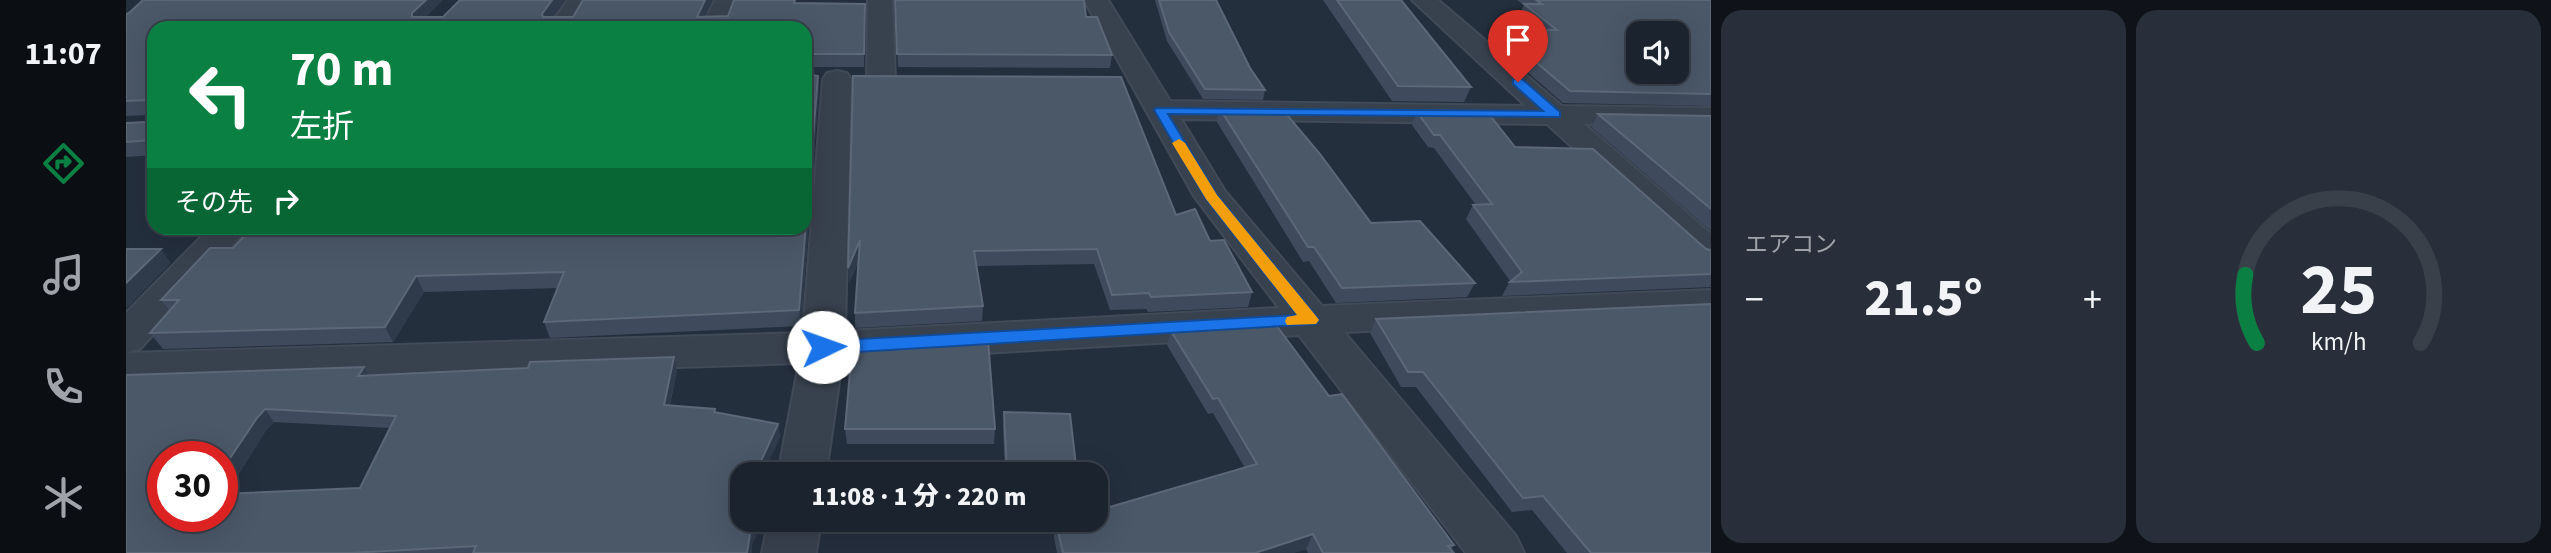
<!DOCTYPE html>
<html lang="ja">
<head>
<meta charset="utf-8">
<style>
	:root { --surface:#1b232e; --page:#282f3a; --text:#f1f3f6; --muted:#a0a4aa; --line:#39404a; --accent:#0b8043 }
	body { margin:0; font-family:"Source Sans 3","Noto Sans JP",sans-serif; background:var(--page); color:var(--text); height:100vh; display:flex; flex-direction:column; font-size:26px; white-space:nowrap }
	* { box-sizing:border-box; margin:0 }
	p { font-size:23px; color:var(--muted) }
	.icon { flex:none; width:38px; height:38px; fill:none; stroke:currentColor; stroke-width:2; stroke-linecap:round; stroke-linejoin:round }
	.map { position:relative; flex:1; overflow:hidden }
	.side { display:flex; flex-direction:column; gap:10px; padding:10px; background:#0f1319; width:840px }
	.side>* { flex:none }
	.guide { position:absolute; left:21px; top:21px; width:665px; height:214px; border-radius:21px; box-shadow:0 7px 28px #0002,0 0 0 2px var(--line); background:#0b8043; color:#fff; overflow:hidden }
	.buttons { position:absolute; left:1500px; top:21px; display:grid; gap:14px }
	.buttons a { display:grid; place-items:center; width:63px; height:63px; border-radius:14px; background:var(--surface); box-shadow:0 7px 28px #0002,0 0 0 2px var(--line); font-size:35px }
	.speed { position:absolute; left:21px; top:441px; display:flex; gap:14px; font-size:35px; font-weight:700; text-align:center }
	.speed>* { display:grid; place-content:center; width:91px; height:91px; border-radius:50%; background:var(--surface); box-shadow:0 7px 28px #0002,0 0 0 2px var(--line); line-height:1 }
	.speed .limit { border:10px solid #d22; background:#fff; color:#111 }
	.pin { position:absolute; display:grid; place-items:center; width:60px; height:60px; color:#fff; margin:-72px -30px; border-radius:50% 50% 50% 0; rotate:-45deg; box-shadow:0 0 7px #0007 }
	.pin .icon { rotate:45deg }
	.me { position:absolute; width:77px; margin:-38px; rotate:87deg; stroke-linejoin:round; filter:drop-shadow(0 0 5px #0008) }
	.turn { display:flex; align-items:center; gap:24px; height:147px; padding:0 28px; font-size:32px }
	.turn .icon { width:91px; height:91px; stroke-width:2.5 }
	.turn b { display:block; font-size:49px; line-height:60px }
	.then { display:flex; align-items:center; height:66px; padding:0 28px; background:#0003; gap:14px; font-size:26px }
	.big { font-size:52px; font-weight:800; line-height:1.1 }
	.side .widget { flex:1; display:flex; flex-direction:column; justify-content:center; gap:10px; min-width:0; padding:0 24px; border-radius:21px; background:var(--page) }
	.side .dial { align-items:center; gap:0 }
	.dial svg { height:182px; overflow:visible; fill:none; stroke:var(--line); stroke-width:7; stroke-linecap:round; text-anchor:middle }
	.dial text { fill:var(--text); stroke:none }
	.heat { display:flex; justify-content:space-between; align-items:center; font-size:38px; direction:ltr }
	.side .tiles { flex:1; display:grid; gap:10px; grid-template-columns:repeat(2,1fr) }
	.trip { position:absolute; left:604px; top:462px; width:378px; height:70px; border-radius:21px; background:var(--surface); box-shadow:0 7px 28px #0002,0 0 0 2px var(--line); font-weight:800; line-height:70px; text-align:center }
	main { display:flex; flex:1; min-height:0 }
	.menu { display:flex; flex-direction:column; width:126px; justify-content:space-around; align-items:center; background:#0b0e12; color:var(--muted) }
	.menu .icon { width:49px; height:49px }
	.menu .on { color:var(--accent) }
	.menu b { font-size:32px; color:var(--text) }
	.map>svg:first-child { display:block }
</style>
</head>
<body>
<main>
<nav class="menu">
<b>11:07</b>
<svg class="icon on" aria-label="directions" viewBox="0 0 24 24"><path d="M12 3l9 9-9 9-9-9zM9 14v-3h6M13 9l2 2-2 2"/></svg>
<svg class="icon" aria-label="music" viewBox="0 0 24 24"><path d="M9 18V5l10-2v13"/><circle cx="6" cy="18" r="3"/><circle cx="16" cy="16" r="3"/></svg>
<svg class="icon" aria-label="phone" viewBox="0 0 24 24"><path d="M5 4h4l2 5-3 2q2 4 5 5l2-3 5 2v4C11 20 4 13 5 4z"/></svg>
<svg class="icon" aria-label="climate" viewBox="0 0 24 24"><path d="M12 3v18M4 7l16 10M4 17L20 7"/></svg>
</nav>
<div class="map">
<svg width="1585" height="553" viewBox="0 0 1585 553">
	<rect width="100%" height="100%" fill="#242f3e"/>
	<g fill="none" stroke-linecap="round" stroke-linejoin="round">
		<g stroke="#414a57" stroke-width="4">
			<path id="minor" d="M442 0H466L448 28H422Z
				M589 0H613L601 28H575Z
				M742 0H766L769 79 765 85 755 87 745 85 741 79Z
				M958 0H982L1044 101 1400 106 1286 0H1312L1436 106 1585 108V126L1458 124 1585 234V265L1572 261 1421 124 1055 119 1099 191 1196 306 1585 290V316L1218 332 1390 536 1398 553H1340L1173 335 716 361 700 474H652L673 363 0 385V353L677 333 697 79 701 73 711 71 721 73 725 79 719 331 1153 308 1068 196Z
				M84 228H122L15 348 0 353V313Z
				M643 520H695L690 553H636Z"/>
		</g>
		<use href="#minor" fill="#38414e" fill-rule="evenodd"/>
	</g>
	<path fill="#3f4b5c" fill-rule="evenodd" d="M334 0H439L427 17 602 16 674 3 739 16 738 67H679V28H28V155L0 157V123L21 122V115L0 116V14L317 17Z
		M769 0 960 17 986 55 984 68 772 67Z
		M1029 0H1090L1124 68 1139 90 1137 100 1077 99 1041 41Z
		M1197 0H1275L1345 87 1338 102 1266 101Z
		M1391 0H1585V106L1437 103 1366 41 1371 29 1411 30 1393 15 1398 5Z
		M692 76 693 89 675 326 424 338 418 322 432 288 298 292 267 342 37 349 24 333 44 311 35 300 107 248 679 228Z
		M727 76 1050 215 1084 241 1126 292 1122 307 1022 312 1020 309 984 310 968 264 851 266 857 306 856 321 729 328V313L733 261 723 283Z
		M1094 109 1245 223 1349 283 1341 297 1210 303 1183 261 1177 262 1091 122Z
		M1291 112 1389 147 1580 249 1585 250V287L1376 296 1384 281 1340 219 1347 205H1350L1308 148 1302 147 1286 125Z
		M1472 114 1585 116V231L1465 127Z
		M1250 319 1585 553H1441L1406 510 1386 512 1290 387H1275L1244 333Z
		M1045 331 1203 396 1328 545 1325 550 1328 553H1182L1180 549 1167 553H931L928 537 930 522 1119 468 1087 413 1082 414 1041 345Z
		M551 370 544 405 589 409 590 413 652 424 654 437 637 474H616L626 546V553H0V375L243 376ZM148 422 264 428 234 488 100 494 140 430Z
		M878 412 951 474H879L877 427Z
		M719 429H869L868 444H721Z"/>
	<path fill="#2f3b4b" d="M300 0H317L291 26 286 17V13Z
		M426 0H439L420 26 416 14Z
		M579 0H586L574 28 571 17Z
		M692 76 693 89 675 326 673 310Z
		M734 240 735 255 723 283 722 268Z
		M35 249 45 263 0 309V283Z
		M290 276 298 292 267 342 259 327Z
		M548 357 551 370 541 417 538 405Z
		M238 367 245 380 232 376Z
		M139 409 148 422 140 430 96 499V470L131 418Z
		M652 424 654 437 637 474H629Z
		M629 520H637L626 546V553H621L624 534Z
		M1187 534 1180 549 1167 553H1129Z"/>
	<path fill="#4b5868" stroke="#5c6777" stroke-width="2" fill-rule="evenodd" d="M17 0H300L286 13V17H317L334 0H426L416 14 417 17H447L457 0H579L571 17 602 16 608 0H669L668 3 739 4 738 54H679V28H28V138L26 140 0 142V123L21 122V100L0 101V14L3 13Z
		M769 0H958L960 17H971L986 55 771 54Z
		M1033 0H1090L1124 68 1139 90 1079 89 1043 32Z
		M1211 0H1275L1345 87 1272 86Z
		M1410 0H1585V94L1444 91 1371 29 1431 30 1398 4H1416ZM1512 33H1550V72H1512Z
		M679 74 692 76 673 310 418 322 438 272 290 276 259 327 24 333 53 300H35L84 248H107L126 228H679Z
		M727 76 995 77 1050 215 1069 209 1084 241 1098 240 1126 292 1025 297 1023 293 986 295 971 249 848 251 857 306 729 313 734 240 722 268Z
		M1094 109 1157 110 1194 154 1245 223 1294 221 1349 283 1216 288 1188 247H1182Z
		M1291 112 1362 113 1389 147 1467 149 1580 249 1585 250V274L1384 282 1396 272 1347 205 1366 204 1314 135H1308Z
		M1472 114 1585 116V209Z
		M0 249H35L0 283Z
		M1585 304V553H1465L1417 496 1397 498 1297 372H1282L1250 319Z
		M1150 325 1203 396 1216 394 1328 545 1322 546 1328 553H1197L1187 534 1129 553H937L930 522 938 520H970V511L1131 464 1092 398 1087 399 1045 331Z
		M862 340 869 429H719L726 348Z
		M548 357 538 405 589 409 588 412 652 424 629 474H616V520H629L624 534 621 553H347L350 546 225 553H0V375L238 367 232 376 402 368 404 362ZM139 409 270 416 234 488 96 494V516H37V457H96V470L131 418Z
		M878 412 944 414 951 474H881Z"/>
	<path fill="#1a73e8" stroke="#114b97" stroke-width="2" d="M1387 79H1396L1434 112V117L1042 114 1091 195 1190 316 1193 320 1190 324 697 354 689 347 697 341 1171 315 1080 199 1028 110 1030 108 1417 111 1387 84Z"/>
	<path fill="#f59e0b" d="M1053 139 1059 143 1091 195 1190 316 1193 320 1190 324 1161 325 1159 321 1161 317 1171 315 1080 199 1046 143Z"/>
</svg>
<div class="buttons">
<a><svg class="icon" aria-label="sound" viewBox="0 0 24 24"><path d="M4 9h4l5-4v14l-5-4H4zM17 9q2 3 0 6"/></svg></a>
</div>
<div class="speed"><div class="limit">30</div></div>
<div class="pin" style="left:1392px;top:82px;background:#d93025"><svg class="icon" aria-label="arrive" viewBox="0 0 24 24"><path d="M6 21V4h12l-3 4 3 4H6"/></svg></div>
<svg class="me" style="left:697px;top:347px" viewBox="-20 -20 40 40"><circle r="19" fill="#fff"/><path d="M0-13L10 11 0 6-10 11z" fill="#1a73e8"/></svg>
<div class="trip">11:08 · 1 分 · 220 m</div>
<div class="guide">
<div class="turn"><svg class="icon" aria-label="left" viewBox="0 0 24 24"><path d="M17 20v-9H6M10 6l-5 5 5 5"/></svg><div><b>70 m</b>左折</div></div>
<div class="then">その先<svg class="icon" aria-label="right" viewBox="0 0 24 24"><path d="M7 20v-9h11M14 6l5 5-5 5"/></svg></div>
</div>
</div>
<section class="side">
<div class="tiles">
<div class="widget"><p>エアコン</p>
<div class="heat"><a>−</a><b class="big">21.5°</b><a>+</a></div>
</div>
<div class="widget dial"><svg viewBox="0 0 100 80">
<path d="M14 69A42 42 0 1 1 86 69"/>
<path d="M14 69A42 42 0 0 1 9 39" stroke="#0b8043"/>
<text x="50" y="56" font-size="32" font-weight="700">25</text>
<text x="50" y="72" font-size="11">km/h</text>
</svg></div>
</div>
</section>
</main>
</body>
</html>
